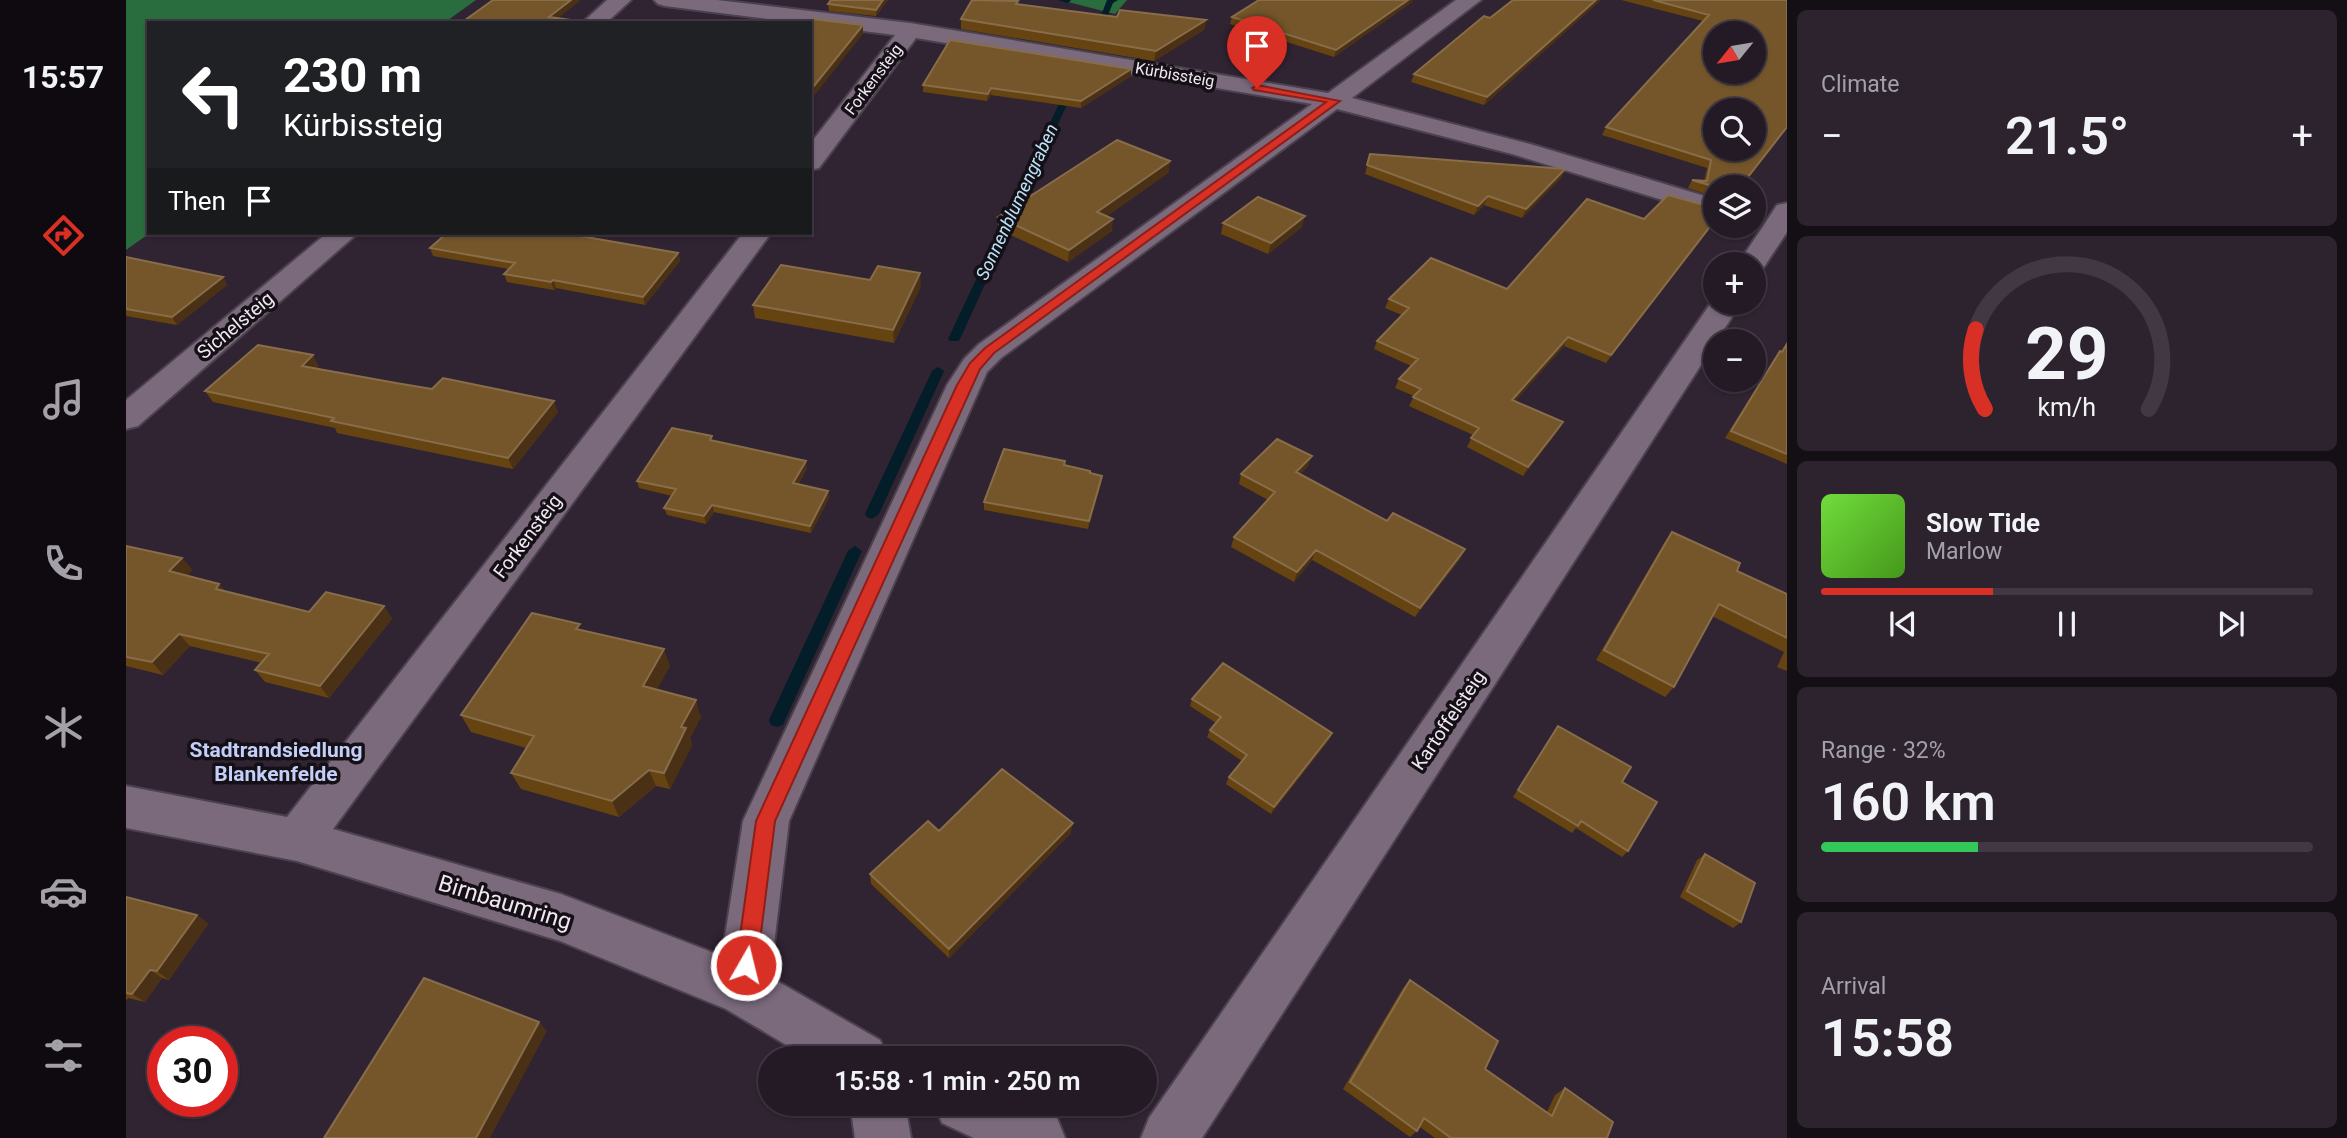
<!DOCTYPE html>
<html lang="en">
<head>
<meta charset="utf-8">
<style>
	:root { --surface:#241a26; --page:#2c232e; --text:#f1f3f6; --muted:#a3a1a7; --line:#413843; --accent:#d93025 }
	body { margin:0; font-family:Roboto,sans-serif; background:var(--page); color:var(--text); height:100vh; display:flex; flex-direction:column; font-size:26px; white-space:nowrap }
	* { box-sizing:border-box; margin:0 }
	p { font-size:23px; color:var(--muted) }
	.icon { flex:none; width:38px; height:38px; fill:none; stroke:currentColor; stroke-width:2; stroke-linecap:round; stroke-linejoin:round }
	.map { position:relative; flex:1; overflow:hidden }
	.details { display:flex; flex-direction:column; gap:10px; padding:10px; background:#140e15; width:560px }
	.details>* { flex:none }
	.hud { position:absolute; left:21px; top:21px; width:665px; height:214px; border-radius:0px; box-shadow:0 2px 5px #0004,0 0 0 2px var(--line); background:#202124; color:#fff; overflow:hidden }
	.needle { width:46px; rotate:240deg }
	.controls { position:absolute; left:1577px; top:21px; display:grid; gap:14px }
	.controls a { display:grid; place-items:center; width:63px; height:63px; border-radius:50%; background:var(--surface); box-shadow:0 2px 5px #0004,0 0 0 2px var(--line); font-size:35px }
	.speed { position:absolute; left:21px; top:1026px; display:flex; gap:14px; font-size:35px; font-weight:700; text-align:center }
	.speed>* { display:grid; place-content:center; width:91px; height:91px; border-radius:50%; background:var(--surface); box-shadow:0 2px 5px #0004,0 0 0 2px var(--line); line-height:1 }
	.speed .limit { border:10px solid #d22; background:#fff; color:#111 }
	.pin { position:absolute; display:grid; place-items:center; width:60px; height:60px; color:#fff; margin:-72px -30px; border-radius:50% 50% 50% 0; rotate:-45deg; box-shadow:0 0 7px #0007 }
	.pin .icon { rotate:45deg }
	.me { position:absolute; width:77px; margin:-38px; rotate:8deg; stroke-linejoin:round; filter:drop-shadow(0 0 5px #0008) }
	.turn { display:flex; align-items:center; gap:24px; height:147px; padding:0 21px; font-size:32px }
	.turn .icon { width:91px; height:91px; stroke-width:2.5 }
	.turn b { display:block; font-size:49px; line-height:60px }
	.then { display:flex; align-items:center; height:66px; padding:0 21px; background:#0003; gap:14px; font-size:26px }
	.big { font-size:52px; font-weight:600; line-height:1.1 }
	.details .card { flex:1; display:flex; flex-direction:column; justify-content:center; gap:10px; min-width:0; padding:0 24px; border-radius:10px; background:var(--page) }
	.details .dial { align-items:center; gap:0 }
	.dial svg { height:182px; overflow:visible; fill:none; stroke:var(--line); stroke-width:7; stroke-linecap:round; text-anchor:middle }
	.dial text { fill:var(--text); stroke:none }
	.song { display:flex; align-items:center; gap:21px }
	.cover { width:84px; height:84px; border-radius:10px; background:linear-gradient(135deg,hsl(100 70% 55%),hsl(100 70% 35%)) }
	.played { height:7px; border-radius:4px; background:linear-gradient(90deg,var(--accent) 35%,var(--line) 35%) }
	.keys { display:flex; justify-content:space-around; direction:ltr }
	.heat { display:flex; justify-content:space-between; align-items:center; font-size:38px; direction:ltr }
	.charge { height:10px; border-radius:5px; background:linear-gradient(90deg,#34c759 32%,var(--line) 0) }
	.trip { position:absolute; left:632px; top:1046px; width:399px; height:70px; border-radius:35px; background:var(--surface); box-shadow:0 2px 5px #0004,0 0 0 2px var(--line); font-weight:600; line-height:70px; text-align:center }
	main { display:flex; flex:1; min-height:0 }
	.dock { display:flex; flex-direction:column; width:126px; justify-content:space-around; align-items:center; background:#0e0a0f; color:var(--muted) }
	.dock .icon { width:49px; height:49px }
	.dock .selected { color:var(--accent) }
	.dock b { font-size:32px; color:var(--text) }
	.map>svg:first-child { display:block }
</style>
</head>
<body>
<main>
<nav class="dock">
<b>15:57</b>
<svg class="icon selected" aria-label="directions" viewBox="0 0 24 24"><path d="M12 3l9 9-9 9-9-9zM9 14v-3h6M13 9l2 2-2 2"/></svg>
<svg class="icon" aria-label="music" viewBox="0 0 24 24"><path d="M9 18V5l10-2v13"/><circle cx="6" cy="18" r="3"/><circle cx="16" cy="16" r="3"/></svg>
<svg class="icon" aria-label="phone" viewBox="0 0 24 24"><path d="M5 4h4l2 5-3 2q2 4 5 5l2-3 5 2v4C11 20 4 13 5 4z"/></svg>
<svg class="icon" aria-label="climate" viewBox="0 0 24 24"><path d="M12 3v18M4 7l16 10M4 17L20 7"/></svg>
<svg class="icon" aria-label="car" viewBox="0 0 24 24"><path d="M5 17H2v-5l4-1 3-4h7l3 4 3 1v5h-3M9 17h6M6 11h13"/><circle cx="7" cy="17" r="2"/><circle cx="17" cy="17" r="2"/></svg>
<svg class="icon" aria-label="filters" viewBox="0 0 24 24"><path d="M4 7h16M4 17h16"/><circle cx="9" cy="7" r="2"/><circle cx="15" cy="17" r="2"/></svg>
</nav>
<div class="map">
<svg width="1661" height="1138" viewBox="0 0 1661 1138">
	<rect width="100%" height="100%" fill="#302332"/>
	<path fill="#296c3d" d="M0 0H350L318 23H23L24 233 0 250Z
		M934 0H1001L989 14Z"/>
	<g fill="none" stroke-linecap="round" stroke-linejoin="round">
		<path fill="#031d29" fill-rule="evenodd" d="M932 0H944L945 1 941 3Z
			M981 0H992L987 3 974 34H968Z
			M944 86 948 89 834 339 832 341H824L822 339 940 89Z
			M812 367 818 371 753 514 746 519 741 517 739 514 806 371Z
			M729 546 736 551 659 720 657 725 651 727 645 725 643 720 722 551Z"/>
		<g stroke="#4c414e" stroke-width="4">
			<path id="minor" d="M481 0H505L480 23H456Z
				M528 0H591L784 23 1202 93 1330 0H1355L1226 98 1404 144 1589 199V216L1386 154 1211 109 875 358 861 372 663 821 644 977 754 1040 762 1059H684L600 1009 434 941 171 861 0 828V786L161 817 617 233H645L207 829 435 894 596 956 617 821 821 385 838 359 853 344 1186 104 790 38 693 168 684 170V144L769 35 539 6 532 4Z
				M1661 203V232L1636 270 1628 272V264H1612L1651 205Z
				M201 233H232L12 426 0 429V400Z
				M1589 297V303H1615L1076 1138H1015L1023 1118Z
				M724 1104H779L785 1138H729Z
				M808 1104H899L931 1118 939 1138H848L816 1123Z"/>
		</g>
		<use href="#minor" fill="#7a6a7c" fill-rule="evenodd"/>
	</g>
	<path fill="#664412" d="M762 0 750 16 703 11 702 4Z
		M1387 0H1475L1358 105 1285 82 1288 74Z
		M1495 0H1661L1589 187V197L1562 188 1566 180 1578 181 1581 168 1476 135 1480 127 1577 21Z
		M1286 2 1208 57 1104 24 1106 17Z
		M892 4 991 17 1080 20 1078 30 1028 61 835 29V19Z
		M1005 69V76L955 108 865 95 861 101 797 92V85Z
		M1244 154 1439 169 1435 178 1396 218 1358 205 1348 215 1239 174Z
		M1044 161 1042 173 981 216 986 231 942 262 872 229V217Z
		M1589 208V222L1480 363 1438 346 1389 401 1437 422 1432 431 1397 476 1341 447 1347 435 1283 406 1288 396 1269 388 1273 379 1285 366 1248 349 1251 341 1276 315 1259 308 1263 299 1381 289 1518 219Z
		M1097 223 1176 227 1142 254 1095 234Z
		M304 248 552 253 554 261 519 305 430 288 428 290 381 282 378 274 383 269 307 256Z
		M0 257 97 277 101 285 51 325 0 316Z
		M744 280 795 286 768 343 629 318 627 305Z
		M1661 342V464L1599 438 1648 359 1654 351 1655 352Z
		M193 366 191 368 432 412 387 469 211 433 209 428 87 402 79 391Z
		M587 440 681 468 672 485 702 491 703 498 685 533 588 512 580 524 541 515 538 508 546 496 513 488 511 481Z
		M939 461V466L964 473 975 483 962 529 858 510V502Z
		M1182 466 1174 474 1261 521 1339 549 1334 559 1289 617 1186 560 1168 582 1105 547 1108 537 1142 500 1113 484 1115 474Z
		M1546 532 1611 571 1661 594V671L1651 667 1658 652 1586 616 1548 687 1539 697 1470 660 1538 543Z
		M0 546 56 558 66 570 61 576 93 584 99 591 183 612 258 606 266 619 203 698 139 682 129 670 136 663 64 646 37 675 0 666Z
		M456 631 544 666 531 689 575 717 564 738 566 745 544 789 530 786 493 817 395 789 385 773 400 748 345 732 335 715Z
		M1066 699 1206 733 1203 740 1145 814 1100 784 1103 777 1116 761 1081 737 1084 730 1090 723 1064 706Z
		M1432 726 1496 782 1502 851 1496 857 1450 828 1446 833 1387 797Z
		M945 833 823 958 745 884 744 874Z
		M1579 854 1615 922 1607 928 1554 897 1571 860Z
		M0 897 71 915 82 924 43 980 36 978 19 1002 2 998 0 1001Z
		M1284 980 1359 1069 1421 1112 1429 1095 1439 1088 1481 1138H1309L1294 1127 1291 1131 1284 1137 1217 1089 1277 988Z"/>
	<path fill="#4a3015" d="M445 0H455L426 23 423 17Z
		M757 0H762L750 16V10Z
		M1282 0H1287L1286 2 1208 57 1210 50Z
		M1470 0H1475L1358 105 1361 97Z
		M1080 20 1078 30 1028 61 1030 51Z
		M737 25V34L684 101V91Z
		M1005 69V76L955 108V101Z
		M865 88V95L861 101 862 94Z
		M1661 127 1660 130 1616 187H1614Z
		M1044 161 1042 173 970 224 971 212Z
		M1439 169 1435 178 1396 218 1400 209Z
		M1362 196 1358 205 1348 215 1352 206Z
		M1179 216 1176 227 1142 254 1145 243Z
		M987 219 986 231 942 262 943 250Z
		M1589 220V222L1480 363 1485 355Z
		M552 253 554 261 519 305 517 297Z
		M794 273 795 286 768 343 767 330Z
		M97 277 101 285 51 325 46 317Z
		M427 280 430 288 428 290 425 282Z
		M1442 337 1438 346 1382 409 1386 400Z
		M187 355 193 366 182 377 176 366Z
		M428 401 432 412 387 469 382 458Z
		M1437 422 1432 431 1397 476 1402 467Z
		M1186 456 1182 466 1166 482 1170 472Z
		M680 461 681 468 669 491 667 483Z
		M976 476 975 483 962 529 963 521Z
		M702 491 703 498 685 533 684 526Z
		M586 505 588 512 580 524 578 516Z
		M1339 549 1334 559 1289 617 1294 608Z
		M1190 550 1186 560 1168 582 1171 572Z
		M56 558 66 570 54 584 43 571Z
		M93 584 103 597 90 589Z
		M258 606 266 619 203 698 194 686Z
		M53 634 64 646 37 675 26 662Z
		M538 649 544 666 523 703 517 686Z
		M570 700 575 717 564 738 566 745 544 789 538 773 555 727Z
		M1206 733 1203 740 1145 814 1148 807Z
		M523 770 530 786 493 817 486 801Z
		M947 823 945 833 823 958V949Z
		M71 915 82 924 43 980 31 971Z
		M24 970 36 978 19 1002 6 994Z
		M413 1022 421 1031 364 1138H350Z"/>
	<path fill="#74562a" stroke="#886d4a" stroke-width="2" fill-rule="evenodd" d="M367 0H445L423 17 467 23H335Z
		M705 0H757L750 10 702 4Z
		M846 0 892 1 890 4 991 17 994 10 1080 20 1030 51 835 19Z
		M1133 0H1282L1210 50 1106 17Z
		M1387 0H1470L1361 97 1288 74 1358 16 1364 18Z
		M1527 0H1661V127L1614 187H1590L1566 180 1581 181 1585 160 1480 127 1583 15ZM1589 33H1628V72H1589ZM1589 110H1628V149H1589Z
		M687 19 737 25 684 91V23Z
		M824 40 1005 69 955 101 865 88 862 94 797 85Z
		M991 140 1044 161 971 212 987 219 943 250 872 217Z
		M1244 154 1439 169 1400 209 1362 196 1352 206 1241 165Z
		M1542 195 1589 208V220L1485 355 1442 337 1386 400 1437 422 1402 467 1345 438 1353 428 1287 397 1295 389 1273 379 1292 359 1251 341 1283 308 1263 299 1305 258 1381 289 1461 199 1518 219Z
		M1132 197 1179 216 1145 243 1097 223Z
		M321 233H437L552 253 517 297 427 280 425 282 378 274 389 263 304 248Z
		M0 257 97 277 46 317 0 309Z
		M655 265 744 280 752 266 794 273 767 330 627 305Z
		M1661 344V454L1605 431 1654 351 1656 352Z
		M132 345 187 355 176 366 270 383 306 389 317 378 428 401 382 458 205 421 208 418 79 391Z
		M546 428 586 436 584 440 680 461 667 483 702 491 684 526 586 505 578 516 538 508 550 489 511 481Z
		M1151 439 1186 456 1170 472 1261 521 1267 513 1339 549 1294 608 1190 550 1171 572 1108 537 1149 492 1115 474Z
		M878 449 939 461 938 465 964 471V473L976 476 963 521 858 502Z
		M1546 532 1614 563 1611 571 1661 594V638L1593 604 1548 687 1478 650Z
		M0 546 56 558 43 571 93 584 90 589 183 612 200 592 258 606 194 686 129 670 143 654 53 634 26 662 0 657Z
		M406 613 454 624 450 629 538 649 517 686 570 700 555 727 560 728 538 773 523 770 486 801 385 773 408 736 335 715Z
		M1097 663 1206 733 1148 807 1103 777 1121 755 1084 730 1095 717 1066 699Z
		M1432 726 1505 767 1496 782 1531 802 1502 851 1455 821 1452 826 1392 790Z
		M876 769 947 823 823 949 744 874 802 821 813 831Z
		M1579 854 1629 883 1615 922 1561 891Z
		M0 897 71 915 31 971 24 970 6 994 0 993Z
		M298 978 413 1022 350 1138H198Z
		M1284 980 1372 1041 1359 1069 1426 1116 1439 1088 1487 1122 1481 1138H1325L1298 1118 1291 1131 1224 1082Z"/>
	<path fill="#d93025" stroke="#8d1f18" stroke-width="2" d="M1131 85 1214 101 868 353 854 369 649 821 631 965 628 973 620 976 613 973 610 965 630 821 831 385 844 363 859 348 1200 102 1128 90 1126 88Z"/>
	<g text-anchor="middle" stroke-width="7" stroke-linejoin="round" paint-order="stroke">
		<g font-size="16" fill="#f1e8f3" stroke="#150f16">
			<text transform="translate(1049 74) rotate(10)" y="6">Kürbissteig</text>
			<text transform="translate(747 79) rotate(-53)" y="6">Forkensteig</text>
		</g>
		<g font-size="18" font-style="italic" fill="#bae3f9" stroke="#150f16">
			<text transform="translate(891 202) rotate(-65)" y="6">Sonnenblumengraben</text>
		</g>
		<g font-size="19" fill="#f1e8f3" stroke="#150f16">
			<text transform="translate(109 325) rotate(-40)" y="7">Sichelsteig</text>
			<text transform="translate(401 536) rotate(-53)" y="7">Forkensteig</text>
			<text transform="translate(1322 720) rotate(-56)" y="7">Kartoffelsteig</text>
		</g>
		<g font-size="21" font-weight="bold" fill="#c3cff9" stroke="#150f16">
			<text x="150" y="757">Stadtrandsiedlung<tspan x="150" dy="24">Blankenfelde</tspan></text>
		</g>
		<g font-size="23" fill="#f1e8f3" stroke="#150f16">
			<text transform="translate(379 902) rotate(17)" y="8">Birnbaumring</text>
		</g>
	</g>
</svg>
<div class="controls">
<a><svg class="needle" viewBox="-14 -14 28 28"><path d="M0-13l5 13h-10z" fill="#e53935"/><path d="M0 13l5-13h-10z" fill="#a3a1a7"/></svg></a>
<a><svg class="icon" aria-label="search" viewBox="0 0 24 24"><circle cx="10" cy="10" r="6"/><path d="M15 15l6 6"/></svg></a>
<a><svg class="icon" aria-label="layers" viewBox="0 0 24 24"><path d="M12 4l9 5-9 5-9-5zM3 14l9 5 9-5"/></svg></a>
<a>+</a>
<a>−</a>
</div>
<div class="speed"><div class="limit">30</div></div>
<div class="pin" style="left:1131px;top:88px;background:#d93025"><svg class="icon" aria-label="arrive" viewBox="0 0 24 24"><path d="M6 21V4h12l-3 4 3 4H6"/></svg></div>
<svg class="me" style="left:620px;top:965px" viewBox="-20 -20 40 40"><circle r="17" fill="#d93025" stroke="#fff" stroke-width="3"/><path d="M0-11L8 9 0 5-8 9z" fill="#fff"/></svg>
<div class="trip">15:58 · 1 min · 250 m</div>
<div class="hud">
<div class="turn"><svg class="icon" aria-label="left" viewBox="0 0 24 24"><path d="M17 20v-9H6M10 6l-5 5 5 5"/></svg><div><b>230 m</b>Kürbissteig</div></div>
<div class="then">Then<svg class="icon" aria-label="arrive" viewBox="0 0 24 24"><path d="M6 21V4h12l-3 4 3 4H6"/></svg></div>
</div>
</div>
<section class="details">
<div class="card"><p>Climate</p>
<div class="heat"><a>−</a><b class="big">21.5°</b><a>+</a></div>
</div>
<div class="card dial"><svg viewBox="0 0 100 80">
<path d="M14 69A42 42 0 1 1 86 69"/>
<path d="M14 69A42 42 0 0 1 10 34" stroke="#d93025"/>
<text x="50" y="56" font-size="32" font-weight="700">29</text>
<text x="50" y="72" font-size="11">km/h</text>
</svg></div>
<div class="card">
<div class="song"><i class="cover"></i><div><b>Slow Tide</b><p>Marlow</p></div></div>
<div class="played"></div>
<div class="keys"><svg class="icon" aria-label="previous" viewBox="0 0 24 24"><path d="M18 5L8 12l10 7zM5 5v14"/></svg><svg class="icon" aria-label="pause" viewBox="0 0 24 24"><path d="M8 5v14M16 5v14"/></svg><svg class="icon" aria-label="next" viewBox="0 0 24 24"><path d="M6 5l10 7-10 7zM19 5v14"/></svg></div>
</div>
<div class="card"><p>Range · 32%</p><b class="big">160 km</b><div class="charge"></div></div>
<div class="card"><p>Arrival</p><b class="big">15:58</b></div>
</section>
</main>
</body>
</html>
